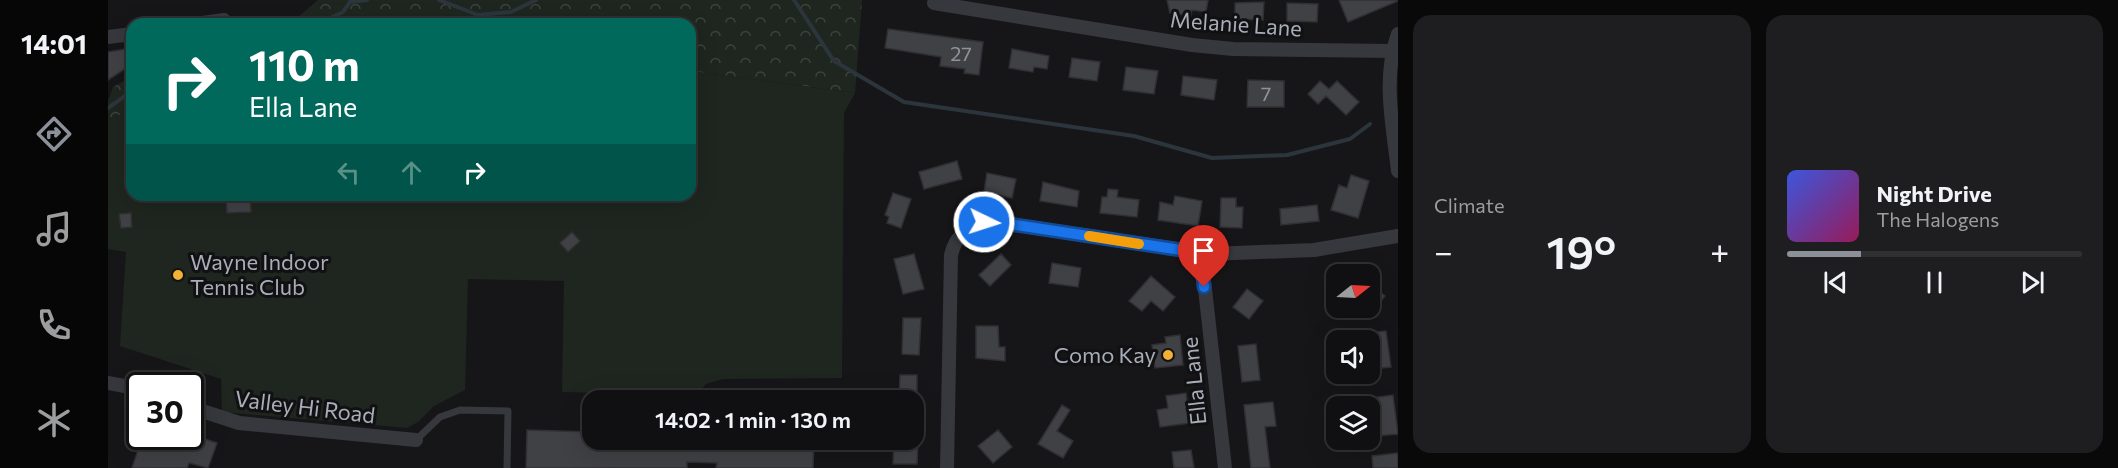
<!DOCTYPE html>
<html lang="en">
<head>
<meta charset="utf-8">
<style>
	:root { --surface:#101012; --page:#1e1e20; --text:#f1f3f6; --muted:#9c9d9f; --line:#303032; --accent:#8c9099 }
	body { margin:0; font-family:Commissioner,sans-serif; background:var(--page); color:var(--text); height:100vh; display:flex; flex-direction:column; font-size:22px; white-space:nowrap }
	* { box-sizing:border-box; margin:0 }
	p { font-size:20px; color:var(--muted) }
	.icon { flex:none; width:33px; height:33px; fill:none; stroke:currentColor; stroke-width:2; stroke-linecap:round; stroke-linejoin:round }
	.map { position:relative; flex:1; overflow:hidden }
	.side { display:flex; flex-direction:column; gap:15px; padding:15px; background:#09090a; width:720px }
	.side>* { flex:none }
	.guide { position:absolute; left:18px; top:18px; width:570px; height:183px; border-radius:18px; box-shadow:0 6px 24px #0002,0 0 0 2px var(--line); background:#00695c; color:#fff; overflow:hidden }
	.needle { width:39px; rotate:72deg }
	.tools { position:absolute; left:1218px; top:264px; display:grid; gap:12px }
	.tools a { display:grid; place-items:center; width:54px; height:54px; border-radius:12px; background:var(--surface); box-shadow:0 6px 24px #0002,0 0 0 2px var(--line); font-size:30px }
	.speed { position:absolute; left:18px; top:372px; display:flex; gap:12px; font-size:30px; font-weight:700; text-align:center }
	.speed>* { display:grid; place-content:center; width:78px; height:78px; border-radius:50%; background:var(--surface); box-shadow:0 6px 24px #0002,0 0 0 2px var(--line); line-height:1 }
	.speed .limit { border:3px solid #111; border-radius:9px; background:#fff; color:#111 }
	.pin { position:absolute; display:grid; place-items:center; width:51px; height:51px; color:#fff; margin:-62px -26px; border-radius:50% 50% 50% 0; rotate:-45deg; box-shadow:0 0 6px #0007 }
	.pin .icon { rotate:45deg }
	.me { position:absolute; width:66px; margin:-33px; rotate:94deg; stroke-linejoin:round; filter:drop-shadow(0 0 4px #0008) }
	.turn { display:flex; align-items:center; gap:21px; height:126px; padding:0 24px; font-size:27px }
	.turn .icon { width:78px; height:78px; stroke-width:2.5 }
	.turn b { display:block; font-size:42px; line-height:51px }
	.lanes { display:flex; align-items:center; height:57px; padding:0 24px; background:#0003; justify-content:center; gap:30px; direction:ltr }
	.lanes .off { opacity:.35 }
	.big { font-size:45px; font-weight:600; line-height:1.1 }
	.side .widget { flex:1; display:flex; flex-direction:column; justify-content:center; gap:9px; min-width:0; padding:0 21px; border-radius:18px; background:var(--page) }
	.song { display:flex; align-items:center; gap:18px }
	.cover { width:72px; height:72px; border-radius:9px; background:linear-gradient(135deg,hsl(230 70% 55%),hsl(330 70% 35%)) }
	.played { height:6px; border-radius:3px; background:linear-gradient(90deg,var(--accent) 25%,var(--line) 25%) }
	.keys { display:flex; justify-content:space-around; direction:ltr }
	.heat { display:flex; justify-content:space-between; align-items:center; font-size:33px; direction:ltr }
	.side .tiles { flex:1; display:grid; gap:15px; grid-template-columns:repeat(2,1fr) }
	.trip { position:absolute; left:474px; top:390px; width:342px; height:60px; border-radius:18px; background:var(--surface); box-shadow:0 6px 24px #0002,0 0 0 2px var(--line); font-weight:600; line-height:60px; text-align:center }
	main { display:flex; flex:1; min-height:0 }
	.tab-bar { display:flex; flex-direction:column; width:108px; justify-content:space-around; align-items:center; background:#060607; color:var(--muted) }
	.tab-bar .icon { width:42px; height:42px }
	.tab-bar .on { color:var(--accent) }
	.tab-bar b { font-size:27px; color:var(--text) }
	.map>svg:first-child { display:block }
</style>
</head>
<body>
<main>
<nav class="tab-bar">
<b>14:01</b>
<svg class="icon on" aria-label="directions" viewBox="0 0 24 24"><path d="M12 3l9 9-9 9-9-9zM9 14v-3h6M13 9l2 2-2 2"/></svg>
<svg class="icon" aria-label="music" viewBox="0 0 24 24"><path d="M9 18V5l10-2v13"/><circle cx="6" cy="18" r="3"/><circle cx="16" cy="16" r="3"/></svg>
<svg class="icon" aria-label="phone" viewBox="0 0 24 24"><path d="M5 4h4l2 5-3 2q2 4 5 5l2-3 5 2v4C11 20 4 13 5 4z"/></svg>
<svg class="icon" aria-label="climate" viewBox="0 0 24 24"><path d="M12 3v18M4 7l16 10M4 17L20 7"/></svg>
</nav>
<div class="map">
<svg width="1290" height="468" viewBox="0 0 1290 468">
	<defs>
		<pattern id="forest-crowns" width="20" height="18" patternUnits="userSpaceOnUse" patternTransform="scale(1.5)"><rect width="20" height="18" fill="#1e261f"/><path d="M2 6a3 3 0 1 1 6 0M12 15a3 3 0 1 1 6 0" fill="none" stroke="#3c433d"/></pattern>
	</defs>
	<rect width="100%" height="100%" fill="#161618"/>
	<path fill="url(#forest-crowns)" d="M210 0H754L747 93 582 71V24H182Z
		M24 77V109L0 121V101L5 87Z"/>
	<path fill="#1e261f" d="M582 71 747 93 736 113 734 378 615 379 598 384 588 395 454 392 456 281 360 279 357 390 326 406 310 422 299 428 114 412 113 379 12 346 18 252 0 249V121L24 109V195H582Z"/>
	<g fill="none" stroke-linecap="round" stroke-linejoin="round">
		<path stroke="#2c353c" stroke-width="4" d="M331 0 370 15 403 12 428 0
			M686 0 726 61 796 102 1026 136 1104 158 1179 155 1242 139 1262 124
			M210 24 235 12 242 2 259 0
			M0 108 24 91"/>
	</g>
	<path fill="#404145" stroke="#303034" stroke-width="1.5" d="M1059 0H1100L1098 12 1084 10 1083 16 1062 13Z
		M1231 0H1290V1L1240 22Z
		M1156 2 1155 20 1127 19V3Z
		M1179 3 1210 4 1209 22 1179 21Z
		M780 29 875 42 871 75 856 73 857 69 832 66 833 57 777 48Z
		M24 48V64L0 80V52Z
		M904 49 941 56 939 69 926 67 925 72 901 68Z
		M964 58 992 62 989 81 961 77Z
		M1018 67 1050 71 1046 94 1015 90Z
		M1075 76 1109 80 1106 100 1073 95Z
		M1140 80 1176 81V107H1139Z
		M1212 81 1221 89 1229 81 1251 102 1238 115 1218 96 1210 104 1200 94Z
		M849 161 854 179 816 189 811 172Z
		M879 173 908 179 904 198 876 192Z
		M1243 175 1261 181 1250 218 1223 210 1231 185 1239 188Z
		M935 182 971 191 969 207 932 201Z
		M1000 189 1010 190 1009 197 1031 200 1029 217 992 213 994 197H999Z
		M785 193 803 199 793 228 779 223 781 217 777 215Z
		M118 195H142L143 212 119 213Z
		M1067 196 1094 201 1090 226 1050 220 1052 202 1065 205Z
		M1113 198H1128V207H1135L1134 228 1112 227Z
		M1209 205 1211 221 1173 225 1172 209Z
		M23 213 24 227 13 228 11 214Z
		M464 232 472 241 460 252 452 243Z
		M806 254 816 289 795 294 786 259Z
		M893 254 903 265 882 286 871 275Z
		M944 263 973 268 970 287 941 283Z
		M1043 276 1067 297 1055 311 1043 301 1034 311 1021 301Z
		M1262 283 1277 296 1262 315Z
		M1139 289 1155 301 1141 319 1125 307Z
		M795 318H813L811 355 794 354Z
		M868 326H890L891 347H897V361L868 358Z
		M1278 331 1283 367 1264 369 1260 333Z
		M1072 335 1075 365 1047 368 1044 345 1058 343 1057 337Z
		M1148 344 1152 380 1134 382 1130 346Z
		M792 375H809V400H791Z
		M1078 393 1082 423 1052 427 1049 410 1060 408 1058 396Z
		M1285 395 1290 434 1268 436 1263 398Z
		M1165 402 1168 426 1157 427 1162 468H1143L1136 405Z
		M954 405 962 410 949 431 965 441 955 458 930 444Z
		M419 430 484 432V440H706L705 468H608L609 463 579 462V468H418Z
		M890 430 904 447 885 463 870 446Z
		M82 434 109 443 100 468 81 463 79 468H24L30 450 21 446 24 436H82Z
		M786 440H810L809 464H785Z
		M1083 450 1086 468H1066L1064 452Z
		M1290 453V468H1265L1264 456Z"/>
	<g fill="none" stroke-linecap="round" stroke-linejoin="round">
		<path stroke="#37383d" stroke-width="7" d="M308 440 332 417 352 410 400 411 399 468"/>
		<path stroke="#37383d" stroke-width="14" d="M826 3 1084 45 1125 49 1285 51
			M87 24 116 20
			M1290 34C1274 78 1285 126 1290 171
			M0 37 24 34
			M1093 253 1117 468
			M0 383 32 389
			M82 407 131 423 308 440
			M839 468 843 255C848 232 866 223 888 222L1102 254 1206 250 1290 236"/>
	</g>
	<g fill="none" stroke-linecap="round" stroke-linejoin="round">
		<g stroke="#114b97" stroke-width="15">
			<path id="route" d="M876 222H888L1093 253 1096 287"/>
		</g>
		<use href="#route" stroke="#1a73e8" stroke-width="10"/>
		<path stroke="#f59e0b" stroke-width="10" d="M981 236 1031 244"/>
	</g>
	<g fill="#f2b134" stroke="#111113" stroke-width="2">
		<circle cx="70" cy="275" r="6"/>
		<circle cx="1060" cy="355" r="6"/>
	</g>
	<g text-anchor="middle" stroke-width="6" stroke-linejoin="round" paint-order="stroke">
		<g font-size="20" fill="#8e929b">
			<text x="853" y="61">27</text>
			<text x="1158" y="101">7</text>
		</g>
		<g font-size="22" fill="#a8adb8" stroke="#111113">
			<text transform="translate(1128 24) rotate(4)" y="8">Melanie Lane</text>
			<text transform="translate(1086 381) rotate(-96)" y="8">Ella Lane</text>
			<text transform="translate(197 407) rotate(7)" y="8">Valley Hi Road</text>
		</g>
		<g font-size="22" fill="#a8adb8" stroke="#111113" text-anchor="start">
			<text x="82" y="270">Wayne Indoor<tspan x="82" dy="25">Tennis Club</tspan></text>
			<text x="1048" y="363" text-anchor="end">Como Kay</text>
		</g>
	</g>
</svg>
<div class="tools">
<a><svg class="needle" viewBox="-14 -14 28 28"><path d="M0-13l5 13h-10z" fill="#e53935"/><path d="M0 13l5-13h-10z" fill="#9c9d9f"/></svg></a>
<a><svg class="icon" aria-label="sound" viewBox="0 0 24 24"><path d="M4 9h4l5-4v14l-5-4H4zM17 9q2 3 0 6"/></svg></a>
<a><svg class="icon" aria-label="layers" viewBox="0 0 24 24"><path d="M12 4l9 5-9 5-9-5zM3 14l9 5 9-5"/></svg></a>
</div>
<div class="speed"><div class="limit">30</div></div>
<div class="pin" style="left:1096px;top:287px;background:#d93025"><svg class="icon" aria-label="arrive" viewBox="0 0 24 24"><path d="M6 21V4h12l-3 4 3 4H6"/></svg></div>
<svg class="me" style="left:876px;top:222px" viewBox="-20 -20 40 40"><circle r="17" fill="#1a73e8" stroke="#fff" stroke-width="3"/><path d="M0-11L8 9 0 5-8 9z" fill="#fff"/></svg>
<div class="trip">14:02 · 1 min · 130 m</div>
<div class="guide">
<div class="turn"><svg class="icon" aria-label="right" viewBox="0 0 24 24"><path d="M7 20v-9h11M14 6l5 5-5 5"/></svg><div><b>110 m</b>Ella Lane</div></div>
<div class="lanes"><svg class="icon off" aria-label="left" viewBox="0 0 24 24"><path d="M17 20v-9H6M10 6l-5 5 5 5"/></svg><svg class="icon off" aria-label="ahead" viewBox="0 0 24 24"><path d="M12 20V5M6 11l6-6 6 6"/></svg><svg class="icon" aria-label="right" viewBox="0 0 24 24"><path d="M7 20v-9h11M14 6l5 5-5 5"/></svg></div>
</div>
</div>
<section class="side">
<div class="tiles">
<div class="widget"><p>Climate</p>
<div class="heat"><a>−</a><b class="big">19°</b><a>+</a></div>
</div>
<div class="widget">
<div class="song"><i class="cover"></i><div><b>Night Drive</b><p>The Halogens</p></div></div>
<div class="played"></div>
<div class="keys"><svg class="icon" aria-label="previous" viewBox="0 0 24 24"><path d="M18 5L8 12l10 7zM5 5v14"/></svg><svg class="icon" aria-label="pause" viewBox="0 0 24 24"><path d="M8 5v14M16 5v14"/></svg><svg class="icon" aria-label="next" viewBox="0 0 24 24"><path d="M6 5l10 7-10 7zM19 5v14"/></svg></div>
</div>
</div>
</section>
</main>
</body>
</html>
